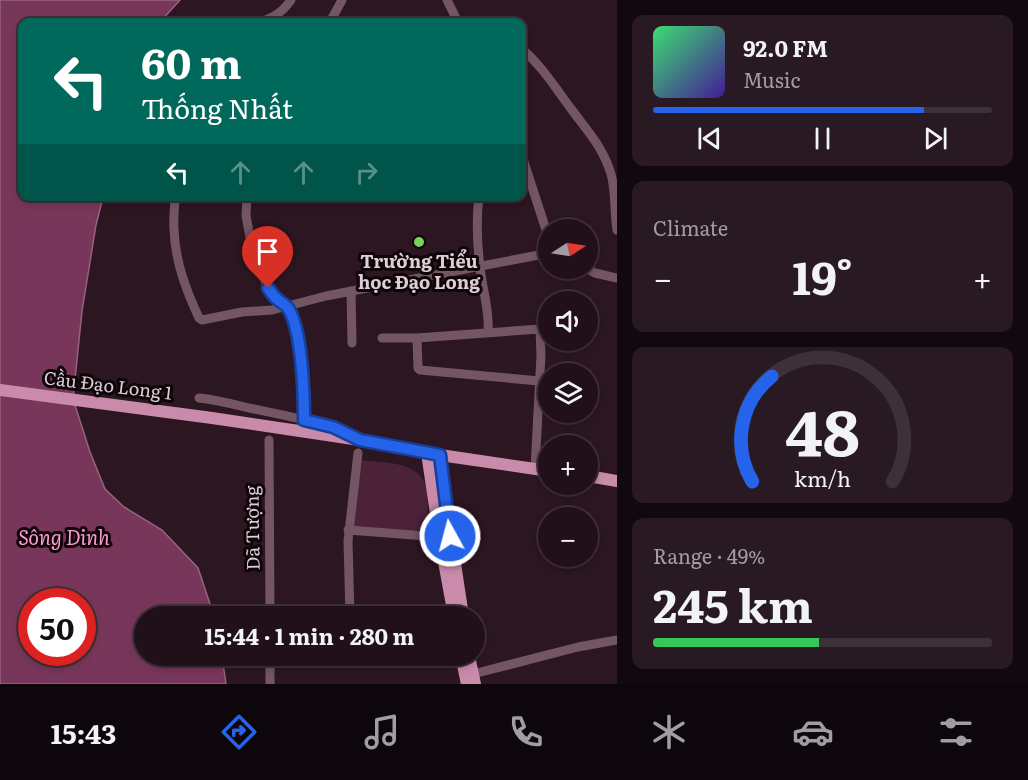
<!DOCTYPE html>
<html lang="en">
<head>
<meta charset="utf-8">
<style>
	:root { --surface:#211019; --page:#291922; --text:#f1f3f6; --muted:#a29da2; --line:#3e3038; --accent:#2563eb }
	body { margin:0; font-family:Literata,serif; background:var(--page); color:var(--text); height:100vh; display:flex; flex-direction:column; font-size:22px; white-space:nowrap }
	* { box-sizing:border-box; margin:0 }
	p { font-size:20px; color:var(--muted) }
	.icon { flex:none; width:33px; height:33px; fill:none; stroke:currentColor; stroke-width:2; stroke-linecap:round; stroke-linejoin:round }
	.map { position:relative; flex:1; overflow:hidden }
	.sheet { display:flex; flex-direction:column; gap:15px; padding:15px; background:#12090e; width:411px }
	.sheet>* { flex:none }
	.top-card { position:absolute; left:18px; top:18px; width:508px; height:183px; border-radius:12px; box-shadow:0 3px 9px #0003,0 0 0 2px var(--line); background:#00695c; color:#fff; overflow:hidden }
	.needle { width:39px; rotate:78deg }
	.buttons { position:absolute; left:538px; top:219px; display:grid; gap:12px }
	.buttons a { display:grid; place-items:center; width:60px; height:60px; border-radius:50%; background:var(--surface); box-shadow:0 3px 9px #0003,0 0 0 2px var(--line); font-size:30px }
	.speed { position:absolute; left:18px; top:588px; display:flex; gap:12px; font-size:30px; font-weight:700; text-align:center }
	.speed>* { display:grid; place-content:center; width:78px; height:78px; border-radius:50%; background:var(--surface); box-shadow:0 3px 9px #0003,0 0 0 2px var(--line); line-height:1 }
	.speed .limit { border:9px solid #d22; background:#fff; color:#111 }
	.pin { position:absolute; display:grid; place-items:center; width:51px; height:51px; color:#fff; margin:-62px -26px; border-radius:50% 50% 50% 0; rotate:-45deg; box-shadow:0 0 6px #0007 }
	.pin .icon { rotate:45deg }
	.me { position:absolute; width:66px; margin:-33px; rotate:353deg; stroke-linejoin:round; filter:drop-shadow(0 0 4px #0008) }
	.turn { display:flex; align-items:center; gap:21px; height:126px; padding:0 24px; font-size:27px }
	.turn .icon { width:78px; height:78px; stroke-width:2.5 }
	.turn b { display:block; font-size:42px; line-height:51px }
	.lanes { display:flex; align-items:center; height:57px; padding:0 24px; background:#0003; justify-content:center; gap:30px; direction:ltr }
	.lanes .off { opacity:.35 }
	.big { font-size:45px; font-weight:700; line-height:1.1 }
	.sheet .tile { flex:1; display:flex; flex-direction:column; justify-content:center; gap:9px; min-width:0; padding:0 21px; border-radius:12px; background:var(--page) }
	.sheet .dial { align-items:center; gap:0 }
	.dial svg { height:156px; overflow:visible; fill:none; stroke:var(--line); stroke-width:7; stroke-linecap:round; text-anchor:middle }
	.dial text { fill:var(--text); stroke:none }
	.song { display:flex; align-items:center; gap:18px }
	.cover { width:72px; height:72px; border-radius:9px; background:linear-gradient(135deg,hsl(140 70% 55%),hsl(260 70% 35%)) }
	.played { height:6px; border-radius:3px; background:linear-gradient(90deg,var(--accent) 80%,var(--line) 80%) }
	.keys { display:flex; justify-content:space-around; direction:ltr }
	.heat { display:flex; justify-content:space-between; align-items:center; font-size:33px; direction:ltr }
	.charge { height:9px; border-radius:4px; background:linear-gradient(90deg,#34c759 49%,var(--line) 0) }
	.trip { position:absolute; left:134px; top:606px; width:351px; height:60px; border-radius:30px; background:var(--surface); box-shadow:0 3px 9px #0003,0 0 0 2px var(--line); font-weight:700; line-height:60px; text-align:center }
	.tab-bar { display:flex; height:96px; justify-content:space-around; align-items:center; background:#0d060a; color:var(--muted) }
	.tab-bar .icon { width:42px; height:42px }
	.tab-bar .on { color:var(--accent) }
	.tab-bar b { font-size:27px; color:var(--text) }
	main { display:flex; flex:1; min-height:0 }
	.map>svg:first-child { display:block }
</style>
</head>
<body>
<main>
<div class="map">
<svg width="617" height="684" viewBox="0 0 617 684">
	<rect width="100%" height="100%" fill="#2c1621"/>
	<path fill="#4c2239" d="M360 460C382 463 419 460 426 487 429 501 427 517 428 531L354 528Z"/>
	<path fill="#78375a" stroke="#96647f" stroke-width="1.5" fill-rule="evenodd" d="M0 0H180L160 22H22V196L103 197 96 225 82 311 73 399 90 452 105 489 124 507 162 530 198 568 214 616H144V656H222L226 684H0ZM32 602H82V652H32Z"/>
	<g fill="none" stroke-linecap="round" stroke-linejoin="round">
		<path stroke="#745564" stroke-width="9" d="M447 0 458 22
			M261 22C275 16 282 13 291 0
			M330 22 342 0
			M522 49C543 67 556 89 572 110 588 132 603 147 611 174 616 192 614 211 617 230
			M522 156 549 239
			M175 196C175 207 173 218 174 229 175 261 186 290 199 318L202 320 242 312 272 310 326 296 549 253
			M247 196 246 216 251 243 259 267 268 288 278 300 287 306 293 319 299 347 303 383 305 420
			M479 196C476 220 477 243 480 267 482 288 490 311 488 332
			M586 268 595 273 617 278
			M351 291 352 343
			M382 338H417L540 329 541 355 535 469
			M417 338 418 368 420 370 539 381
			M199 398C218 400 236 405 254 409 288 416 321 422 353 436
			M269 440 270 616
			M348 530 440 537
			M350 616 348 541 358 453
			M270 656V684
			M473 674 578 647 617 640"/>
		<path stroke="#ca8bab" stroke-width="12" d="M0 390 212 418 360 440 440 455 549 471
			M427 453 440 540 454 616
			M440 455 449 524 463 616
			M588 476 617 481
			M461 656 467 684
			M469 656 475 684"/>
	</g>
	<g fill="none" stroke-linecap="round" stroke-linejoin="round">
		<g stroke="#184099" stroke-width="15">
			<path id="route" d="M268 288C271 291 273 296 277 299 280 302 285 304 288 308 302 329 304 393 304 420L333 427 360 440 440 455 450 536"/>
		</g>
		<use href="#route" stroke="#2563eb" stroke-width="10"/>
	</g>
	<circle fill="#78d158" stroke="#0e0509" stroke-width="2" cx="419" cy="242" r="6"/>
	<g text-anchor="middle" stroke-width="6" stroke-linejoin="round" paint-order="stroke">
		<g font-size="18" font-weight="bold" fill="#ddcdd4" stroke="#0e0509">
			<text x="419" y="268">Trường Tiểu<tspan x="419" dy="21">học Đạo Long</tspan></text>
		</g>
		<g font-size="18" fill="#ddcdd4" stroke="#0e0509">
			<text transform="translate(108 386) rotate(7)" y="6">Cầu Đạo Long 1</text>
			<text transform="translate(253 528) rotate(-91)" y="6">Dã Tượng</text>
		</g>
		<g font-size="20" font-style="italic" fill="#fe9bce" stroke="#0e0509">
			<text x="64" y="545">Sông Dinh</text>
		</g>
	</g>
</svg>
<div class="buttons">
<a><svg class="needle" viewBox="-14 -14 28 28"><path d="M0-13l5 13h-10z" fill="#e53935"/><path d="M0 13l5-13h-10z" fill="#a29da2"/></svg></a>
<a><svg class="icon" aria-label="sound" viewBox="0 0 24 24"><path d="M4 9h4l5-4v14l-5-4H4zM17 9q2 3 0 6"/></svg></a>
<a><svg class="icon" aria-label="layers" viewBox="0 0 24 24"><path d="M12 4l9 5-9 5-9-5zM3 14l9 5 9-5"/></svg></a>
<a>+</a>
<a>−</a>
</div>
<div class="speed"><div class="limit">50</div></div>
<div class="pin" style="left:268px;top:288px;background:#d93025"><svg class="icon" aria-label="arrive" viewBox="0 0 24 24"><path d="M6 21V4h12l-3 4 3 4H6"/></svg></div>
<svg class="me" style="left:450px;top:536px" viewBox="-20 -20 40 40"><circle r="17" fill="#2563eb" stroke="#fff" stroke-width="3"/><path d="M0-11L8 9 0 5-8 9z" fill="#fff"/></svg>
<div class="trip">15:44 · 1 min · 280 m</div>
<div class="top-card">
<div class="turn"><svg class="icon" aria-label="left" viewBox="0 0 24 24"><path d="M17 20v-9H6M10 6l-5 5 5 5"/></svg><div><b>60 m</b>Thống Nhất</div></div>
<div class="lanes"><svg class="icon" aria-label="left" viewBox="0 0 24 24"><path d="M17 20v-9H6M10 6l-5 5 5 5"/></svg><svg class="icon off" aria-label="ahead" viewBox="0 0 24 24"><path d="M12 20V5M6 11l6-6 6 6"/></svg><svg class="icon off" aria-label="ahead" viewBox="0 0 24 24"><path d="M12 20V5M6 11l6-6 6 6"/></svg><svg class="icon off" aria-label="right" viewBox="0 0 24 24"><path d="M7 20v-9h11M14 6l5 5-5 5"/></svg></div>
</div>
</div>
<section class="sheet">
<div class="tile">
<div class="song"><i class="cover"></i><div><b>92.0 FM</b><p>Music</p></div></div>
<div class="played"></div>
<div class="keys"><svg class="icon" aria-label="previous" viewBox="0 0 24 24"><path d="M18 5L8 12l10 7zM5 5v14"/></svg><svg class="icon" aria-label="pause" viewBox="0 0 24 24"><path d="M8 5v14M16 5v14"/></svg><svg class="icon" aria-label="next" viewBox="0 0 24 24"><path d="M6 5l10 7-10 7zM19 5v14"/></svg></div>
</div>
<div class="tile"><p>Climate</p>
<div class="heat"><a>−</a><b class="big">19°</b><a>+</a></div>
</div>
<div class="tile dial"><svg viewBox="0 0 100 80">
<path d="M14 69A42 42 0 1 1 86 69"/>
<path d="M14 69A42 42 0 0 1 24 15" stroke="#2563eb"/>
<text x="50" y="56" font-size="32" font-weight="700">48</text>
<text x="50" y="72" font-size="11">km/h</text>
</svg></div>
<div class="tile"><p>Range · 49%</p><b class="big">245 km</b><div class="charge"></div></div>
</section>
</main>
<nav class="tab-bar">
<b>15:43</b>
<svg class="icon on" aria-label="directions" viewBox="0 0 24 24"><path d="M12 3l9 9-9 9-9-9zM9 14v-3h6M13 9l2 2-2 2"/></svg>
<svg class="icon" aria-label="music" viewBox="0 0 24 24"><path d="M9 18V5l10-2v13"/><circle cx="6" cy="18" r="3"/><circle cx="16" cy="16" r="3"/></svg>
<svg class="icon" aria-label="phone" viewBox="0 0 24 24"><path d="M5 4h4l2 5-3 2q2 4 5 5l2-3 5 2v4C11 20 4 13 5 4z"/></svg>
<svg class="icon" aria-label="climate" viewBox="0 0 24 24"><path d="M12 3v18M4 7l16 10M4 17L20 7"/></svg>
<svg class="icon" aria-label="car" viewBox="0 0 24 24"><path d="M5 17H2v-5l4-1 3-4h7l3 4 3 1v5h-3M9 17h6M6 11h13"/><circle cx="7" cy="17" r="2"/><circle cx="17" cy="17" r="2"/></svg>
<svg class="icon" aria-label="filters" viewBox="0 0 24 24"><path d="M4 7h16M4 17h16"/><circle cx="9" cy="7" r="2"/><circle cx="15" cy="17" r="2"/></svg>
</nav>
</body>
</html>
